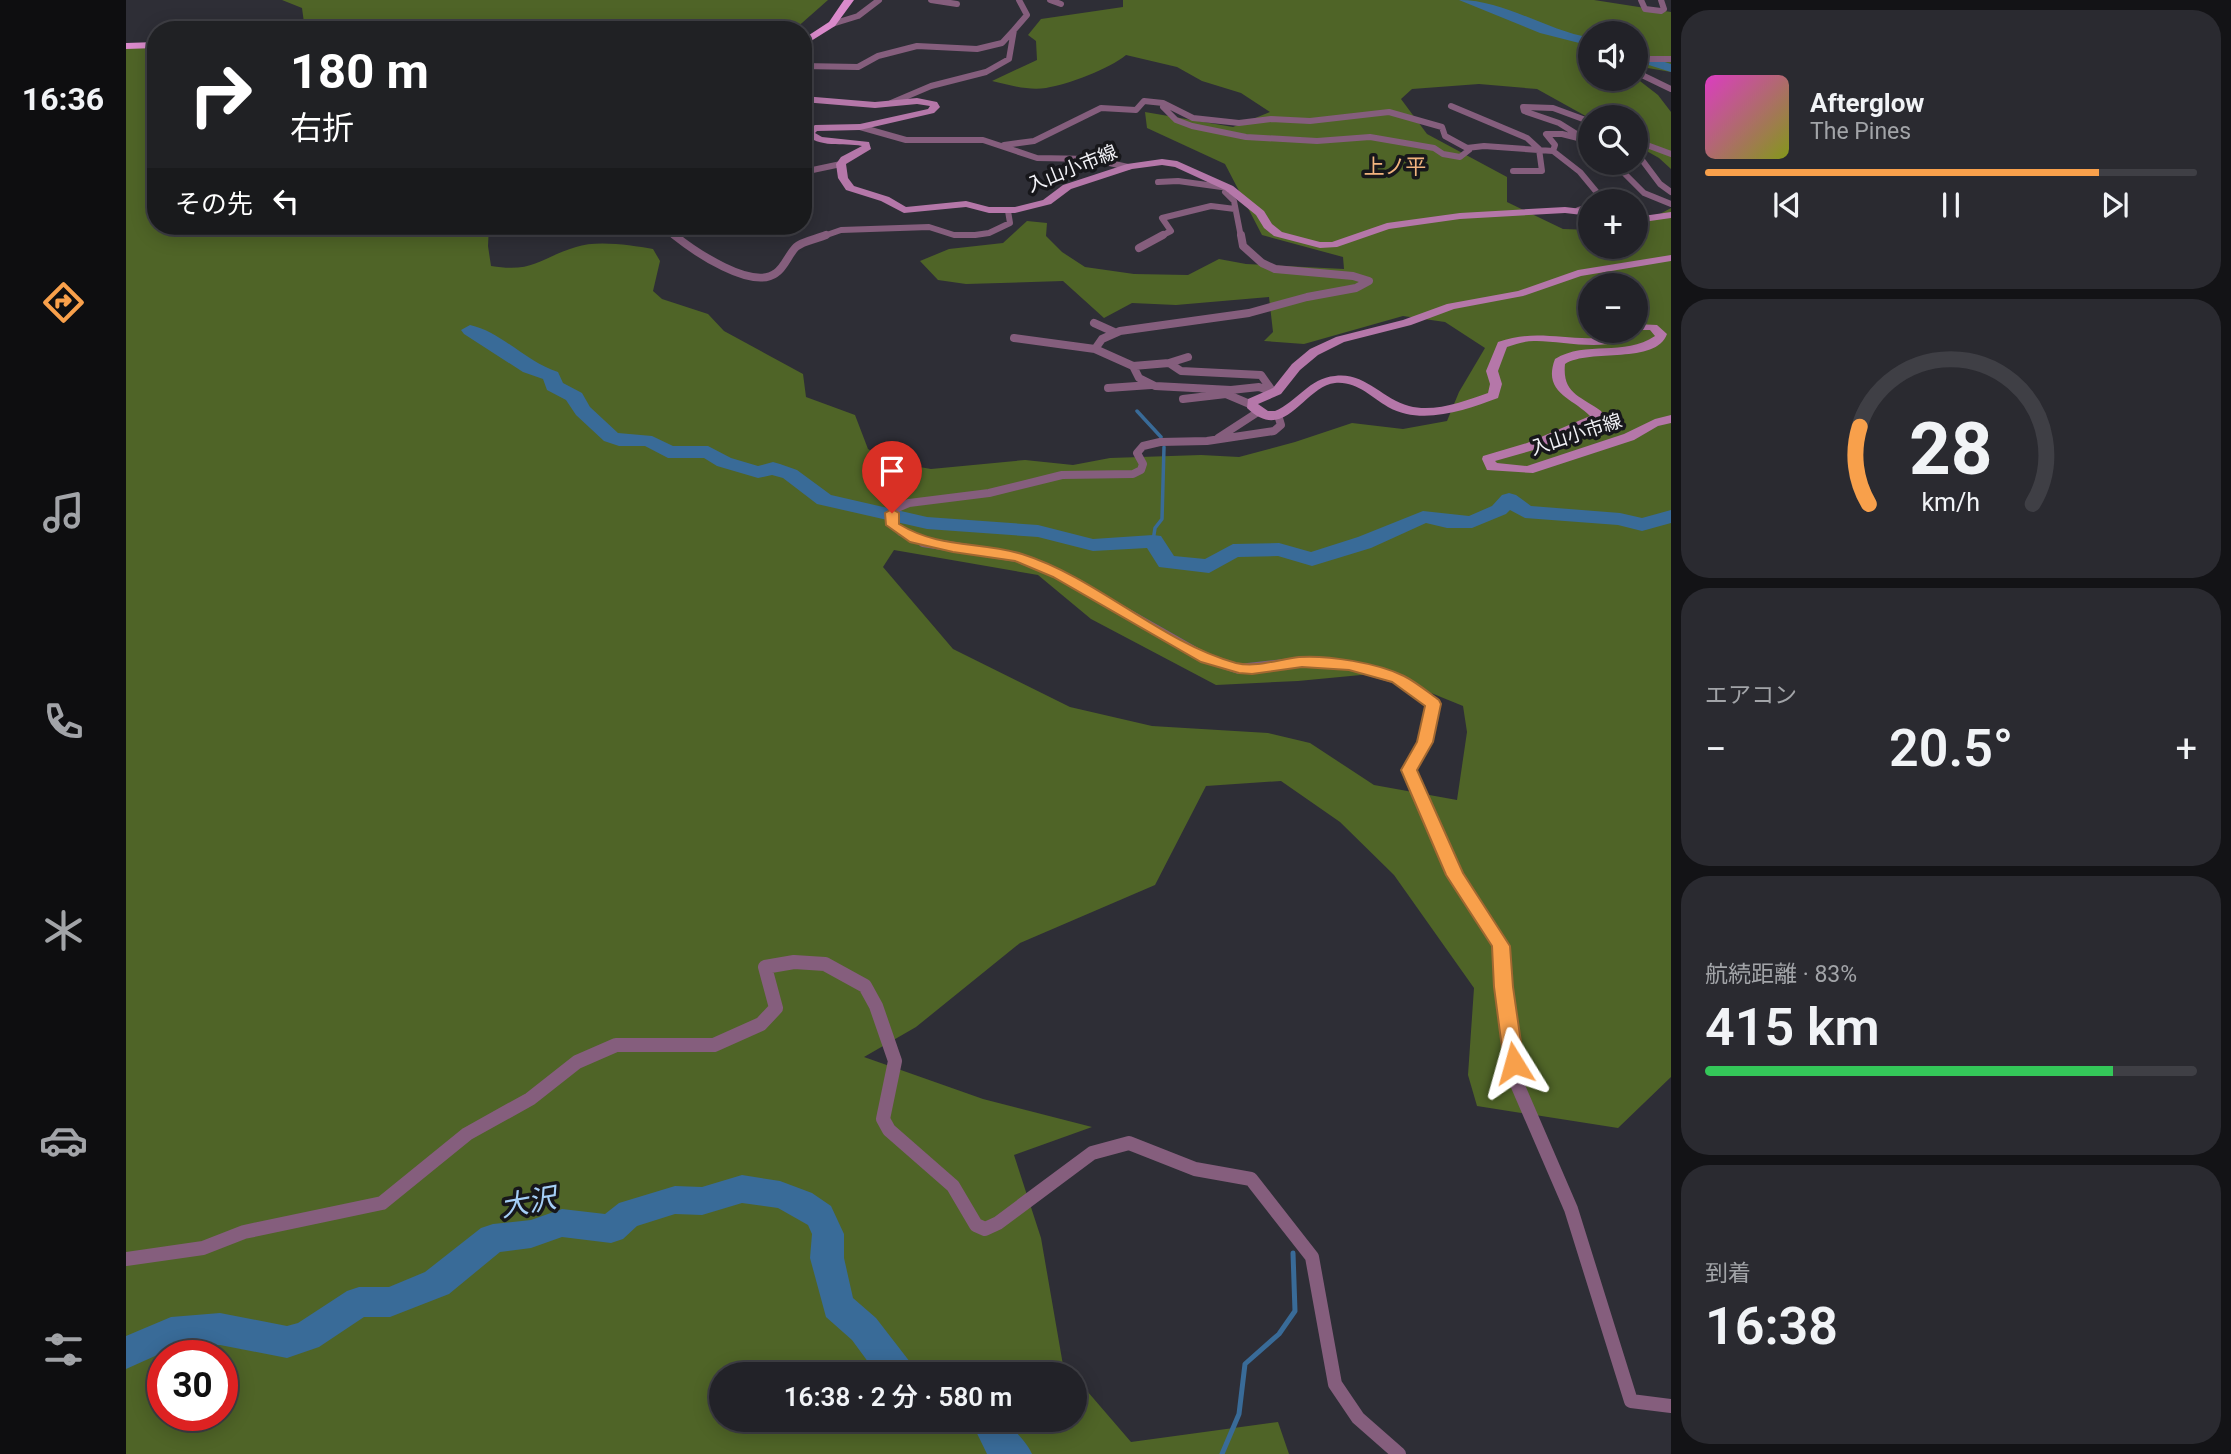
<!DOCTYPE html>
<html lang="ja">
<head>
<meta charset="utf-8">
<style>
	:root { --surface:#222228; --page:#2a2a30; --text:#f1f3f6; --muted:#a2a4a8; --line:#3f3f45; --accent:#f8a04b }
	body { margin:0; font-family:Roboto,"Noto Sans JP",sans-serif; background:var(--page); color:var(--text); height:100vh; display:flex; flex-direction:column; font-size:26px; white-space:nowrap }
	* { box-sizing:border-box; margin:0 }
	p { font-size:23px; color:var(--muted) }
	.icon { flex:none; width:38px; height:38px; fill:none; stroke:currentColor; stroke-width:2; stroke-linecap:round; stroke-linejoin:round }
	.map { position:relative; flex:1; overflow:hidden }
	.drawer { display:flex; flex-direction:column; gap:10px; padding:10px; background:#131316; width:560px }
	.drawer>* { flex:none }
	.guide { position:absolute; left:21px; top:21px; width:665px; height:214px; border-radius:28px; box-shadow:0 4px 18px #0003,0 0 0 2px var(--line); background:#202124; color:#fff; overflow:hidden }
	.fabs { position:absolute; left:1452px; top:21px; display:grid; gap:14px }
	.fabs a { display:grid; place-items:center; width:70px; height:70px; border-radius:50%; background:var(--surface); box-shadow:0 4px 18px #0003,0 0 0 2px var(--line); font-size:35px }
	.speed { position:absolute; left:21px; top:1340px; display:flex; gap:14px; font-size:35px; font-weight:700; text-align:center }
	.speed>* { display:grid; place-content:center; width:91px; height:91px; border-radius:50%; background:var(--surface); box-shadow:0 4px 18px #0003,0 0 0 2px var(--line); line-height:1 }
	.speed .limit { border:10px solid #d22; background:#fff; color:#111 }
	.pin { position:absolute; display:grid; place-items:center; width:60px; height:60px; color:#fff; margin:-72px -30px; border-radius:50% 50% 50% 0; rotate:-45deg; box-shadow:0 0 7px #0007 }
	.pin .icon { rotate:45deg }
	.me { position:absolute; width:77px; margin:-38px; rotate:352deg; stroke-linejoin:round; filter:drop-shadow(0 0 5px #0008) }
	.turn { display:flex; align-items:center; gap:24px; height:147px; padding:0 28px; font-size:32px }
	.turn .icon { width:91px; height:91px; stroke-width:2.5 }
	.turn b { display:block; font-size:49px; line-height:60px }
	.then { display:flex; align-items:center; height:66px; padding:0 28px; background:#0003; gap:14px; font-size:26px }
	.big { font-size:52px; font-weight:600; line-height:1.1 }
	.drawer .tile { flex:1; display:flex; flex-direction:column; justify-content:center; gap:10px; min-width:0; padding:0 24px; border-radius:28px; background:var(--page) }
	.drawer .dial { align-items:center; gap:0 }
	.dial svg { height:182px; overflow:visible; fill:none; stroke:var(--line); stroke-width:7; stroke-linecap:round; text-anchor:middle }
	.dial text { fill:var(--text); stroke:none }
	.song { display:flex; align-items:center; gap:21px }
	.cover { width:84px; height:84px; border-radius:10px; background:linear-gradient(135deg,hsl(310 70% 55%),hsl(70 70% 35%)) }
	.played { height:7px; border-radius:4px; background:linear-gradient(90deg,var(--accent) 80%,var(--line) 80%) }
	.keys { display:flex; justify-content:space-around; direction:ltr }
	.heat { display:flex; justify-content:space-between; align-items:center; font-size:38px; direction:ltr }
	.charge { height:10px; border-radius:5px; background:linear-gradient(90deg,#34c759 83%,var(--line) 0) }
	.trip { position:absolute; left:583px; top:1362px; width:378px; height:70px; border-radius:35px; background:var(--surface); box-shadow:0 4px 18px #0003,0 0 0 2px var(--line); font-weight:600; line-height:70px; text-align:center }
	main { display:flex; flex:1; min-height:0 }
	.dock { display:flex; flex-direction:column; width:126px; justify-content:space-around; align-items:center; background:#0e0e10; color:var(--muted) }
	.dock .icon { width:49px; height:49px }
	.dock .current { color:var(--accent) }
	.dock b { font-size:32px; color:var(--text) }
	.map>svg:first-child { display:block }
</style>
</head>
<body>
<main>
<nav class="dock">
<b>16:36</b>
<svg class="icon current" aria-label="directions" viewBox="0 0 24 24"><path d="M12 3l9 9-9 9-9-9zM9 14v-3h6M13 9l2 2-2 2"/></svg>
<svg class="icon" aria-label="music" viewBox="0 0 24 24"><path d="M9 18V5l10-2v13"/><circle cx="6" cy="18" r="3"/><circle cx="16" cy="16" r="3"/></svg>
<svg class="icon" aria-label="phone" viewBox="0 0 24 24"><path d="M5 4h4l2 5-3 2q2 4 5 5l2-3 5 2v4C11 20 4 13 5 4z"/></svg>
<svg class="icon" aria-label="climate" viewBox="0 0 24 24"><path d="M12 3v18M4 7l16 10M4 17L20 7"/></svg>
<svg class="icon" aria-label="car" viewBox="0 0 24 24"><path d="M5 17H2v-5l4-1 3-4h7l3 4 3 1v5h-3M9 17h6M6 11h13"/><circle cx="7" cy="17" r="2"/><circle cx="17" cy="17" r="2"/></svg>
<svg class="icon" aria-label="filters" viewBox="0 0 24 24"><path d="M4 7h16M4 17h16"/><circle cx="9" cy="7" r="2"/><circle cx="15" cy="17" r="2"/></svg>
</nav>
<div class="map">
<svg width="1545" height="1454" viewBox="0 0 1545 1454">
	<rect width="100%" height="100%" fill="#2e2e36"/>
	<path fill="#4f6427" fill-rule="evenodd" d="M156 0H702L668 30H179L176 8Z
		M997 0H1468L1545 12V72L1510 66V33H1465V79L1510 78 1532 95 1545 112V169L1533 158 1510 145V117L1465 119 1411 89 1353 84 1286 89 1275 99 1301 134 1381 177V202L1437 229 1465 230V247H1510V227L1545 208V1077L1492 1128 1351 1106 1342 1075 1348 988 1268 875 1214 822 1155 781 1080 786 1029 885 894 943 790 1027 738 1057 857 1099 966 1127 888 1155 915 1238 937 1365 945 1374H595V1419H948L949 1377 1005 1442 1152 1422 1163 1454H0V43L30 46V76L25 94 30 95V226H363L362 246 365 266C409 273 413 258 450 247 470 240 505 245 527 249L534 261 527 291 536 299 582 314 598 331 677 374 680 397 729 415 742 449 765 462 805 469 899 460 947 465 984 458 1075 455 1113 457 1169 442 1226 423 1277 429 1321 421 1333 392 1359 348 1319 322 1277 316 1178 344 1138 341 1147 332 1143 297 1050 305 1006 303 978 318 937 281 840 284 812 280 794 261 823 249 877 243 901 221 921 223 920 236 936 252 959 267 1008 274 1062 275 1093 259 1120 264 1218 269 1217 257 1136 235 1099 164 1021 128 1019 112 1107 127 1144 112 1115 93 1076 81 1051 67 1000 55C983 69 943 84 920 88 903 91 883 85 866 81L911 60 910 41 902 35 915 19 997 7ZM1465 285H1510V331H1465ZM768 550 912 575 965 619 1090 685 1172 681 1256 673 1337 706 1341 732 1331 800 1248 785 1184 743 1142 733 1026 726 944 707 827 649 757 567ZM37 1356H96V1416H37Z"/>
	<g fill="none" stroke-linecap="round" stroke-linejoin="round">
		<path stroke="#396b98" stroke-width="3.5" d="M1011 411 1035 437
			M1027 541 1029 528 1036 519 1038 447"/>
		<path stroke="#396b98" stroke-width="5" d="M1096 1454 1113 1414 1119 1364 1153 1334 1169 1311 1167 1253"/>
		<path fill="#396b98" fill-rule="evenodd" d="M1333 0C1379 0 1419 30 1465 38V46L1414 33Z
			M1510 53 1545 64V72L1510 61Z
			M344 325C376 332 400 362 432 372L437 383 456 393 464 407 492 433 526 436 547 446H582L605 458 632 466 647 462 654 464 671 470 705 495 801 517 912 525 967 539 1027 535 1035 536 1048 556 1079 559 1107 544 1153 543 1185 552 1232 537 1297 511 1343 516 1366 506 1376 495 1383 493 1390 495 1405 506 1494 513 1516 518 1545 510V523L1516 531 1492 525 1399 518 1384 510 1380 514 1346 528H1321L1300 523 1245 548 1186 566 1152 556 1112 557 1083 573 1033 567 1021 548 967 551 912 537 801 529 691 504 657 478 646 475 632 478 591 466 578 458H542L519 446H493L478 441 450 415 440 400 421 390 417 379 397 372 338 334 335 330Z
			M616 1175 654 1181 686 1193 705 1206 718 1234V1258L727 1298 750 1318 784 1362 789 1374H751L726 1340 700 1317 684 1258 686 1234 682 1225 652 1208 616 1203 576 1215 549 1214 511 1226 497 1239 485 1243 436 1237 405 1248 374 1252 323 1294 264 1317H238L193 1347 161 1358 94 1345 47 1348 0 1369V1336L45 1317 94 1313 161 1326 172 1323 221 1291 233 1287H263L299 1272 355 1228 367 1224 405 1220 436 1209 479 1214 493 1203 549 1186 576 1187Z
			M844 1419H881C888 1433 900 1440 906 1454H861Z"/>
		<path stroke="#855e7d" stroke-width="6" d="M805 0 831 4
			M924 0 935 4
			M1515 0 1519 9 1535 11 1538 9 1535 0
			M706 24 732 16 753 0
			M677 66 732 67 752 56 791 46 851 49 876 43 888 30
			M1514 69 1512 66 1520 59H1545
			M1514 69 1518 76 1545 89
			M765 103 805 86 860 72 883 59 888 30 901 15 893 0
			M1325 106 1401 138 1413 149 1416 171H1387
			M1037 107 1050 120 1066 126 1120 137 1191 141 1244 137 1308 148 1317 154 1334 157 1343 150 1341 148
			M1465 122 1427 108 1397 107 1398 111 1433 123 1465 143
			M734 127 780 140H857L911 158 965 159 1002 167
			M1510 141 1545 154
			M878 145 908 141 975 108 1010 110 1018 101 1037 103 1067 118 1113 123 1145 119 1184 121 1263 112 1316 127 1319 136 1341 148 1358 146 1427 151 1454 172 1478 201
			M1427 151 1429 145 1420 134H1436L1456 139
			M1510 152 1534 184 1545 192
			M1488 163 1518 193 1545 204
			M677 172 715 164
			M1032 182 1052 181 1103 188 1099 192 1108 201 1115 237
			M1452 210 1465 206
			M531 226 539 228 550 237
			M695 237 715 230 803 227 828 235H849L863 233 884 223 882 211
			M1033 237 1045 231 1036 218 1085 206 1109 209"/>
		<path stroke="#855e7d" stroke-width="8" d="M548 235C568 251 626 291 650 273 659 267 662 255 670 247 677 241 691 239 700 235
			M1115 235 1117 246 1136 263 1149 269 1227 276 1243 281 1230 288 1181 297 1123 313 994 331 976 339 969 349 1007 366 1013 378 1029 386 1105 390 1133 387 1147 392
			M1013 248 1037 235
			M968 323 988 332
			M888 338 969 349
			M1043 363 1062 357
			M1007 366 1043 363 1055 371 1135 375 1147 392
			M982 388 1025 385
			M1057 399 1100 394 1126 405
			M1092 438 1132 412
			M804 543 775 532 766 522 769 509 783 503 863 493 936 475 1007 474 1015 470 1017 464 1011 453 1017 446 1034 442 1081 441 1148 431 1155 425 1152 415"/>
		<path stroke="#855e7d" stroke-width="10" d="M797 542 891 557 932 574 1080 658 1113 669 1176 662 1223 665 1271 679 1308 704 1299 742 1283 770 1329 875 1371 940"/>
		<path stroke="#855e7d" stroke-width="14" d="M1370 939 1375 946 1377 987 1391 1084 1445 1209 1505 1401 1545 1406
			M0 1259 77 1248 118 1232 256 1203 341 1134 404 1099 451 1062 490 1045H588L635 1024 650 1008 639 967 668 962 699 964 739 986 750 1006 769 1061 757 1119 763 1130 827 1186 850 1225 859 1229 872 1223 966 1153 1003 1143 1069 1169 1125 1179 1186 1257 1209 1384 1232 1418 1273 1454"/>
		<path fill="#b577a9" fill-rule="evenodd" d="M677 96 749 102 791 98 811 102 814 107 808 113 734 130 691 131 689 133 696 137 743 142 745 149 720 164 722 178 728 186 763 197 780 207 840 201 863 207H889L917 200 937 185 1001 164 1036 159 1051 161 1107 186 1138 211 1146 224 1156 232 1194 242H1206L1261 223 1334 213 1439 207 1465 210V216L1439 213 1334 219 1263 229 1211 247 1194 248 1148 236 1138 228 1130 215 1099 190 1049 167 1036 165 1006 169 945 189 925 204 889 213H863L840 207 778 213 755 201 720 190 712 178 710 164 715 157 736 146C717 142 693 149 678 133L689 125 734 124 802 109 804 106 791 104 749 108 677 102Z
			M1545 212V218L1510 223V217Z
			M1545 255V261L1455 276 1397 296 1328 309 1285 325 1218 342 1192 355 1174 370 1155 394 1132 404 1142 411H1149C1171 402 1183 378 1209 376 1239 372 1256 399 1283 406 1308 413 1339 401 1362 393L1364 384 1360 371 1372 342C1409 329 1435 340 1472 338 1486 337 1496 331 1510 331V324L1531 325 1541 334C1530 365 1464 348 1439 364 1436 394 1455 396 1475 411L1477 414 1473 421 1411 449 1369 461 1371 463 1401 466 1498 434 1529 419 1545 415V423L1532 426 1508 440 1407 473 1361 470 1356 459 1357 456 1401 443 1464 416C1447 398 1416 393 1429 359 1460 340 1498 357 1529 336L1524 330H1510C1490 356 1437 340 1408 341 1399 341 1390 344 1381 347L1372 371 1376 384 1372 398C1339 410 1296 426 1262 407 1245 397 1231 381 1209 383 1178 386 1159 445 1121 408L1122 399 1147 388 1166 364 1184 349 1210 337 1277 320 1321 304 1392 291 1452 270Z"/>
		<path fill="#da8acb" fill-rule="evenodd" d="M718 0H728L709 26 677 46V39L703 22Z
			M184 27H264L269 30H179Z
			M30 42V48L0 49V43Z"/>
	</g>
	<path fill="#f8a04b" stroke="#a16831" stroke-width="2" d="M766 509 773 513V524C814 549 853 541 896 554 972 578 1034 642 1110 663 1131 668 1153 659 1173 657 1202 655 1252 663 1278 676 1290 682 1302 692 1313 700L1315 704 1307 742 1291 770 1337 873 1384 946 1387 987 1398 1063 1395 1069 1388 1071 1381 1069 1378 1063 1368 987 1366 946 1320 875 1275 770 1291 742 1299 706 1266 682 1223 670 1176 667 1126 674 1113 673 1075 662 927 577 889 561 827 552 784 542 760 525 759 513Z"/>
	<g text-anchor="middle" stroke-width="7" stroke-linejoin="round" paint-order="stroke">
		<g font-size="19" fill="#f2f2f7" stroke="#17171b">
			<text transform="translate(946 168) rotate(-22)" y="7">入山小市線</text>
			<text transform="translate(1450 434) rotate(-18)" y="7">入山小市線</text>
		</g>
		<g font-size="21" fill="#f2b47e" stroke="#17171b">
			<text x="1269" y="174">上ノ平</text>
		</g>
		<g font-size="28" font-style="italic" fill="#a5cff7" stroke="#17171b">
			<text transform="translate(402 1202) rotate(-10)" y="10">大沢</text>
		</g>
	</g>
</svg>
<div class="fabs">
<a><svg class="icon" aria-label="sound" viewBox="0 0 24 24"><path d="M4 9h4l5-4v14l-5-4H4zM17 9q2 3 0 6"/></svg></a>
<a><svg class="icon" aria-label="search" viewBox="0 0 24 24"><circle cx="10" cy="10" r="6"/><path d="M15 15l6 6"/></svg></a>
<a>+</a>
<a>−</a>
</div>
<div class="speed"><div class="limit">30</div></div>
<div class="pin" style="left:766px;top:513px;background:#d93025"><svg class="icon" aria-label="arrive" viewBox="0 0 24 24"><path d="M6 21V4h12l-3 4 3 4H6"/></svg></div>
<svg class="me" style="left:1388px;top:1063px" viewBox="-20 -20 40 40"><path d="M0-17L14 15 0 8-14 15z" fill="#f8a04b" stroke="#fff" stroke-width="4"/></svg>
<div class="trip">16:38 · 2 分 · 580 m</div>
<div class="guide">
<div class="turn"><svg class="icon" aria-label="right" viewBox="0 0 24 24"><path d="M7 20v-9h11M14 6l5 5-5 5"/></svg><div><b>180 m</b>右折</div></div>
<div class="then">その先<svg class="icon" aria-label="left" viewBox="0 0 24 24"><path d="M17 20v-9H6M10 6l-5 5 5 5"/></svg></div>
</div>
</div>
<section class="drawer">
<div class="tile">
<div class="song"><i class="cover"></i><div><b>Afterglow</b><p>The Pines</p></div></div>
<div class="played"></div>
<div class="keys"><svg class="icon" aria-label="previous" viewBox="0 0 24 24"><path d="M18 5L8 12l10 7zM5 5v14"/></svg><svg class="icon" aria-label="pause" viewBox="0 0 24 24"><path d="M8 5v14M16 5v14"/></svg><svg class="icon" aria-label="next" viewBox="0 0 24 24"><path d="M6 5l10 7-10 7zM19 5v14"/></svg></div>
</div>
<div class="tile dial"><svg viewBox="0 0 100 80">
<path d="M14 69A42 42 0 1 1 86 69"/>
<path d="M14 69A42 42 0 0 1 10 35" stroke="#f8a04b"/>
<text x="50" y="56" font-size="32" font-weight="700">28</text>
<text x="50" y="72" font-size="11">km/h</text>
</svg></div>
<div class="tile"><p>エアコン</p>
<div class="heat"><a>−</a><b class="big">20.5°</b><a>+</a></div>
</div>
<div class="tile"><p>航続距離 · 83%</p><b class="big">415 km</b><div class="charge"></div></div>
<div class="tile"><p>到着</p><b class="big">16:38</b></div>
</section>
</main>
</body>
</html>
